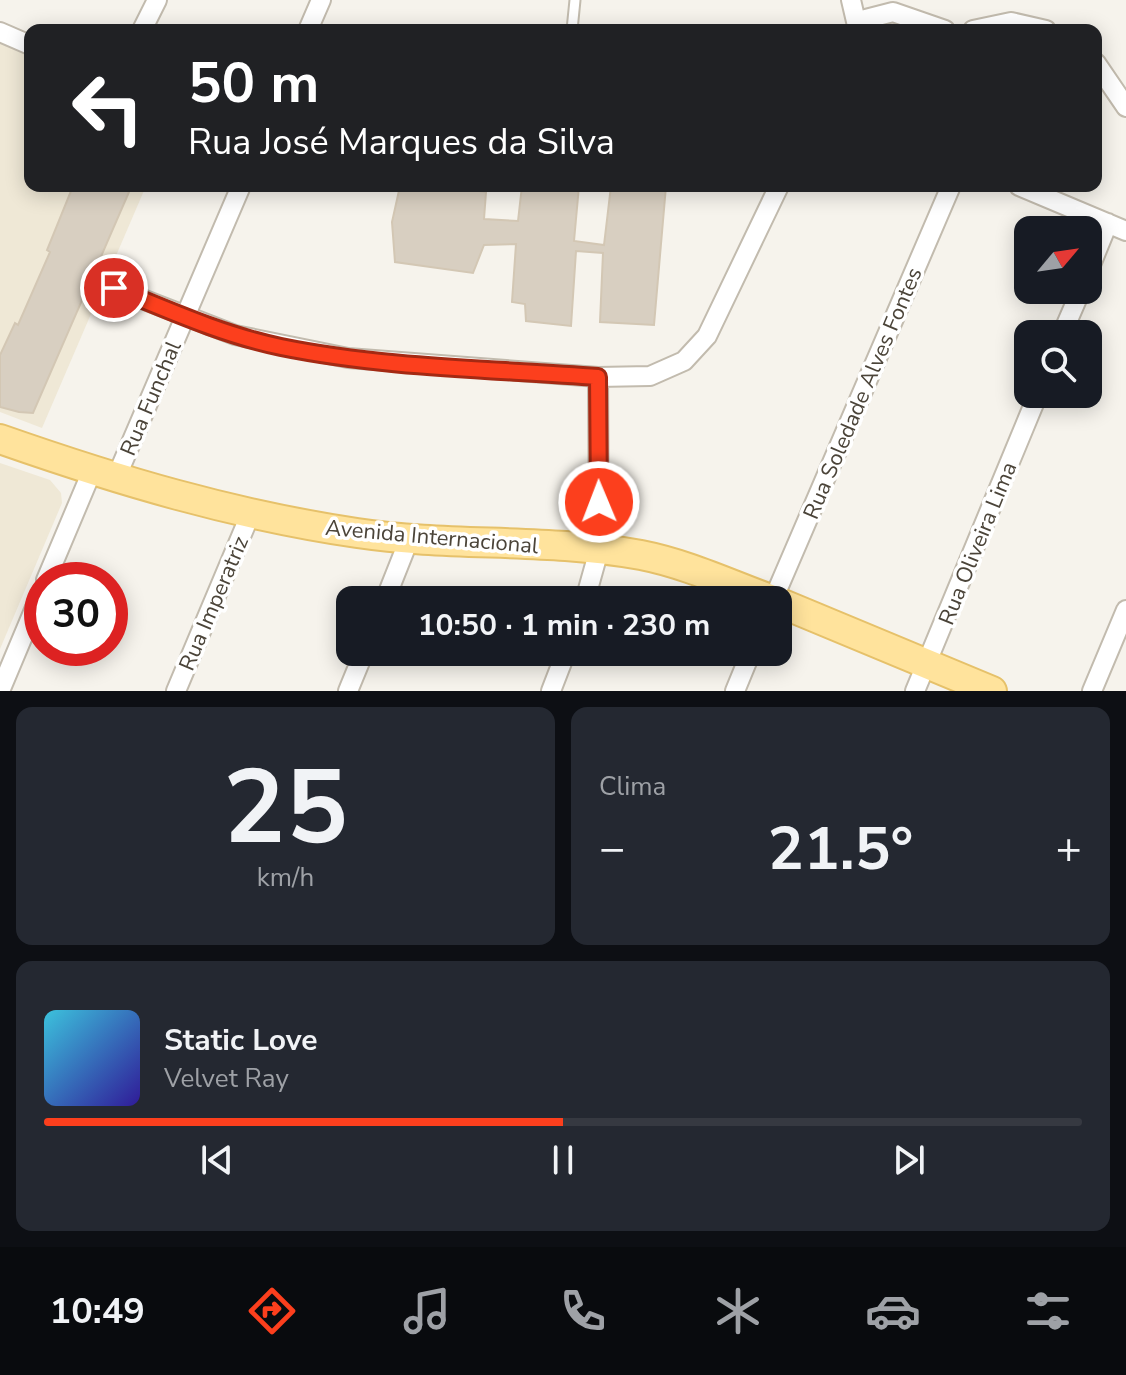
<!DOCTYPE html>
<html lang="pt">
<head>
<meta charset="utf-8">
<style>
	:root { --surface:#171b24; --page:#242831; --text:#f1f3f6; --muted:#9ea1a6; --line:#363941; --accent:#fc3f1d }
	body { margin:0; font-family:"Nunito Sans",sans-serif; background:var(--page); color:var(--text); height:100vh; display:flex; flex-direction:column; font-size:30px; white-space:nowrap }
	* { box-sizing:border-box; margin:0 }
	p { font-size:26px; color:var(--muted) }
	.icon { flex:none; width:44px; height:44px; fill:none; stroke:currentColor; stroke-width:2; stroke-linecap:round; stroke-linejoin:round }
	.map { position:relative; height:691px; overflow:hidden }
	.side { display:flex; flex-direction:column; gap:16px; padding:16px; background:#0d0f14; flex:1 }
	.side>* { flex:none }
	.hud { position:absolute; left:24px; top:24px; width:1078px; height:168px; border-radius:16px; box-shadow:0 4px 20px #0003; background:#202124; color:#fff; overflow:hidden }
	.needle { width:52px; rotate:61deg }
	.buttons { position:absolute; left:1014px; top:216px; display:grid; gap:16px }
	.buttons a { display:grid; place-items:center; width:88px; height:88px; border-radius:16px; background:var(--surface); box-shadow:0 4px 20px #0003; font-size:40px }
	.speed { position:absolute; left:24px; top:562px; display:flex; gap:16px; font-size:40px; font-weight:700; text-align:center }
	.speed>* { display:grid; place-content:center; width:104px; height:104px; border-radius:50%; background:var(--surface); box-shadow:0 4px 20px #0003; line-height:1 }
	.speed .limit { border:12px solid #d22; background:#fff; color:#111 }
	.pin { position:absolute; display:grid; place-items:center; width:68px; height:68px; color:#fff; margin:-34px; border:4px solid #fff; border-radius:50%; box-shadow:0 2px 8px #0007 }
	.me { position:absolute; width:88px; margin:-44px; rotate:359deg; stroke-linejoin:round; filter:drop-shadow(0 0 6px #0008) }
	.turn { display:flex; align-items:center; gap:28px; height:168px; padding:0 32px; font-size:36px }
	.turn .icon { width:104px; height:104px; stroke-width:2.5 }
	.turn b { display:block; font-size:56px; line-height:68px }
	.big { font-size:60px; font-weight:700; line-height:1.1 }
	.side .widget { flex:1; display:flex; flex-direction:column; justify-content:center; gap:12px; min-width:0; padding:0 28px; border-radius:16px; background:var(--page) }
	.side .dial { align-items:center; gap:0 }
	.dial b { font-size:104px; line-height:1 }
	.song { display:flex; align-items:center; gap:24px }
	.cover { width:96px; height:96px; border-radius:12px; background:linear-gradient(135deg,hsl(190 70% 55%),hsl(250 70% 35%)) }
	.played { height:8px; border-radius:4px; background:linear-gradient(90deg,var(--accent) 50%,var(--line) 50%) }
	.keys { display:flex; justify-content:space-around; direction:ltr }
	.heat { display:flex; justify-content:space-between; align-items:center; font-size:44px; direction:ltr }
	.side .tiles { flex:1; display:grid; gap:16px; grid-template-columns:1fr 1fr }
	.widget:last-child { grid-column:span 2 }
	.trip { position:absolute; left:336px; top:586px; width:456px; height:80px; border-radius:16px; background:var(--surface); box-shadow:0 4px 20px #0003; font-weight:700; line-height:80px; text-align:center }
	.menu { display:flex; height:128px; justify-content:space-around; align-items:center; background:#090b0e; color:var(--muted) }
	.menu .icon { width:56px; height:56px }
	.menu .current { color:var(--accent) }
	.menu b { font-size:36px; color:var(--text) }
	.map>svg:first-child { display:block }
</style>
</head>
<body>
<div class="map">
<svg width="1126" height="691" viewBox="0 0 1126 691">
	<rect width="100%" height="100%" fill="#f6f3ec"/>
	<path fill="#efe8d6" d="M0 42 30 55V186H146L42 428 0 412Z
		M0 463 50 480 61 493 62 503 0 649Z"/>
	<path fill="#d8cfc1" stroke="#d3c7b4" stroke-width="2" d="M73 186H122L129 192 33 413 19 412 0 407V355L15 323 18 325 50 252 47 250Z
		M400 186H441L486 192 484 219 518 221 522 186H579L574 241 604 245 611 186H666L654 325 600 322 603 253 576 251 571 326 526 321 525 304 512 302 516 244 484 245 473 273 395 262 392 222Z"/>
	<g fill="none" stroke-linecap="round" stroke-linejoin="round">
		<g stroke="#c2bbae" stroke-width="13">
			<path id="lane" d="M572 30 575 0"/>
		</g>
		<g stroke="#c2bbae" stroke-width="22">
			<path id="street" d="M851 0 858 30
				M858 21 893 12 945 30
				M142 30 157 0
				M308 30 321 0
				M973 30 1011 22 1046 30
				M0 32 30 45
				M1096 63 1126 107
				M1019 186 1126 231
				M1088 272 1108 223
				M114 288 235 335 348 358 598 377 650 376 684 361 707 336 779 186
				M1062 334 1081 290
				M116 478 241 186
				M46 580 92 471
				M385 600 410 537
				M585 600 599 550 598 377
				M773 600 951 186
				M0 691 42 591
				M176 691 250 515
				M348 691 364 652
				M551 691 566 652
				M735 691 751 652
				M915 691 1038 394
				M1092 691 1126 610"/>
		</g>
		<g stroke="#e6c16a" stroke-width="32">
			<path id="primary" d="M0 439C117 480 234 515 357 533 451 547 547 538 641 555 687 564 729 584 773 600
				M778 602 992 691"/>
		</g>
		<use href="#lane" stroke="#fff" stroke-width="9"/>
		<use href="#street" stroke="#fff" stroke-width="18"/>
		<use href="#primary" stroke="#ffe39c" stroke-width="28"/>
	</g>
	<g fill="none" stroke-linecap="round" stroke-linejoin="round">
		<g stroke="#a42913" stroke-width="20">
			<path id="route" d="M114 288C168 310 223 335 281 347 384 368 493 369 598 377L599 502"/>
		</g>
		<use href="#route" stroke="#fc3f1d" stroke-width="14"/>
	</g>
	<g text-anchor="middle" stroke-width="7" stroke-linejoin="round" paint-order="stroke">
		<g font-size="22" fill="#4b4439" stroke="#fff">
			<text transform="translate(862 393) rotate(-67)" y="8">Rua Soledade Alves Fontes</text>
			<text transform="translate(150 398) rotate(-67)" y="8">Rua Funchal</text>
			<text transform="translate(432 536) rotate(5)" y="8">Avenida Internacional</text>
			<text transform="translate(977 543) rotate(-68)" y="8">Rua Oliveira Lima</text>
			<text transform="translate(213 603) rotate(-67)" y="8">Rua Imperatriz</text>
		</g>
	</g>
</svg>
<div class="buttons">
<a><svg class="needle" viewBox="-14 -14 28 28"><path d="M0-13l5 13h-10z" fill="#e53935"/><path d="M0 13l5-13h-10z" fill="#9ea1a6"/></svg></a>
<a><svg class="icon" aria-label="search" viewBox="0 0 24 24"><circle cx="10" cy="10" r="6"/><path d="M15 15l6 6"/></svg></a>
</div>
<div class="speed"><div class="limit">30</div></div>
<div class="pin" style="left:114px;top:288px;background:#d93025"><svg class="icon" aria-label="arrive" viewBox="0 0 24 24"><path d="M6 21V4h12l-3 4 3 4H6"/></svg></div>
<svg class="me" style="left:599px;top:502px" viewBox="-20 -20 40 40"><circle r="17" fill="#fc3f1d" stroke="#fff" stroke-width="3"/><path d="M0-11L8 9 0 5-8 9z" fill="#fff"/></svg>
<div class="trip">10:50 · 1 min · 230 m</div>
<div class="hud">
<div class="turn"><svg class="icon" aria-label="left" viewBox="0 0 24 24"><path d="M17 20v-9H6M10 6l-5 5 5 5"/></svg><div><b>50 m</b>Rua José Marques da Silva</div></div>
</div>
</div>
<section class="side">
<div class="tiles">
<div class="widget dial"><b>25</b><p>km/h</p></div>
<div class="widget"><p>Clima</p>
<div class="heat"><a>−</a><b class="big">21.5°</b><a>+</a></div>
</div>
<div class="widget">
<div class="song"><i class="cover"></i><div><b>Static Love</b><p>Velvet Ray</p></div></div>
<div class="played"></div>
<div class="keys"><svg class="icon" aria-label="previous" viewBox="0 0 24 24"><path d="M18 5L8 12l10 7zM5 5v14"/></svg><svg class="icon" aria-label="pause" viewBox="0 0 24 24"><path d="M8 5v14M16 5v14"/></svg><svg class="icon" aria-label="next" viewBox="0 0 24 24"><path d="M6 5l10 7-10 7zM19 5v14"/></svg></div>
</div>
</div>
</section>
<nav class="menu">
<b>10:49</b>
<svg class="icon current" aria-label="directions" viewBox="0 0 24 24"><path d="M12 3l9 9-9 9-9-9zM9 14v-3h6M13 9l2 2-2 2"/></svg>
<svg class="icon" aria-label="music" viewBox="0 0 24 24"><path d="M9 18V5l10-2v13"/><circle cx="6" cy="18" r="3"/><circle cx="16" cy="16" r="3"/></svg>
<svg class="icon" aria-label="phone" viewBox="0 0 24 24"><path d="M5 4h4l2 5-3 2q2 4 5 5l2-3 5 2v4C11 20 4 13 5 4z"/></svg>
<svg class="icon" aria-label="climate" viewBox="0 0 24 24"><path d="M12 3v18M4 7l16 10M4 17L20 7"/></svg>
<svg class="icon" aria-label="car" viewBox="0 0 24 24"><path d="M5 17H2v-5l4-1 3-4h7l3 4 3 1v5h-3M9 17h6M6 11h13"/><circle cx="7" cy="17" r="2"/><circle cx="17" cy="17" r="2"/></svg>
<svg class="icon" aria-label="filters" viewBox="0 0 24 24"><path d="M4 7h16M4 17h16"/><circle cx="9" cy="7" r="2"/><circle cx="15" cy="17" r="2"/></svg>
</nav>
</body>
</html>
